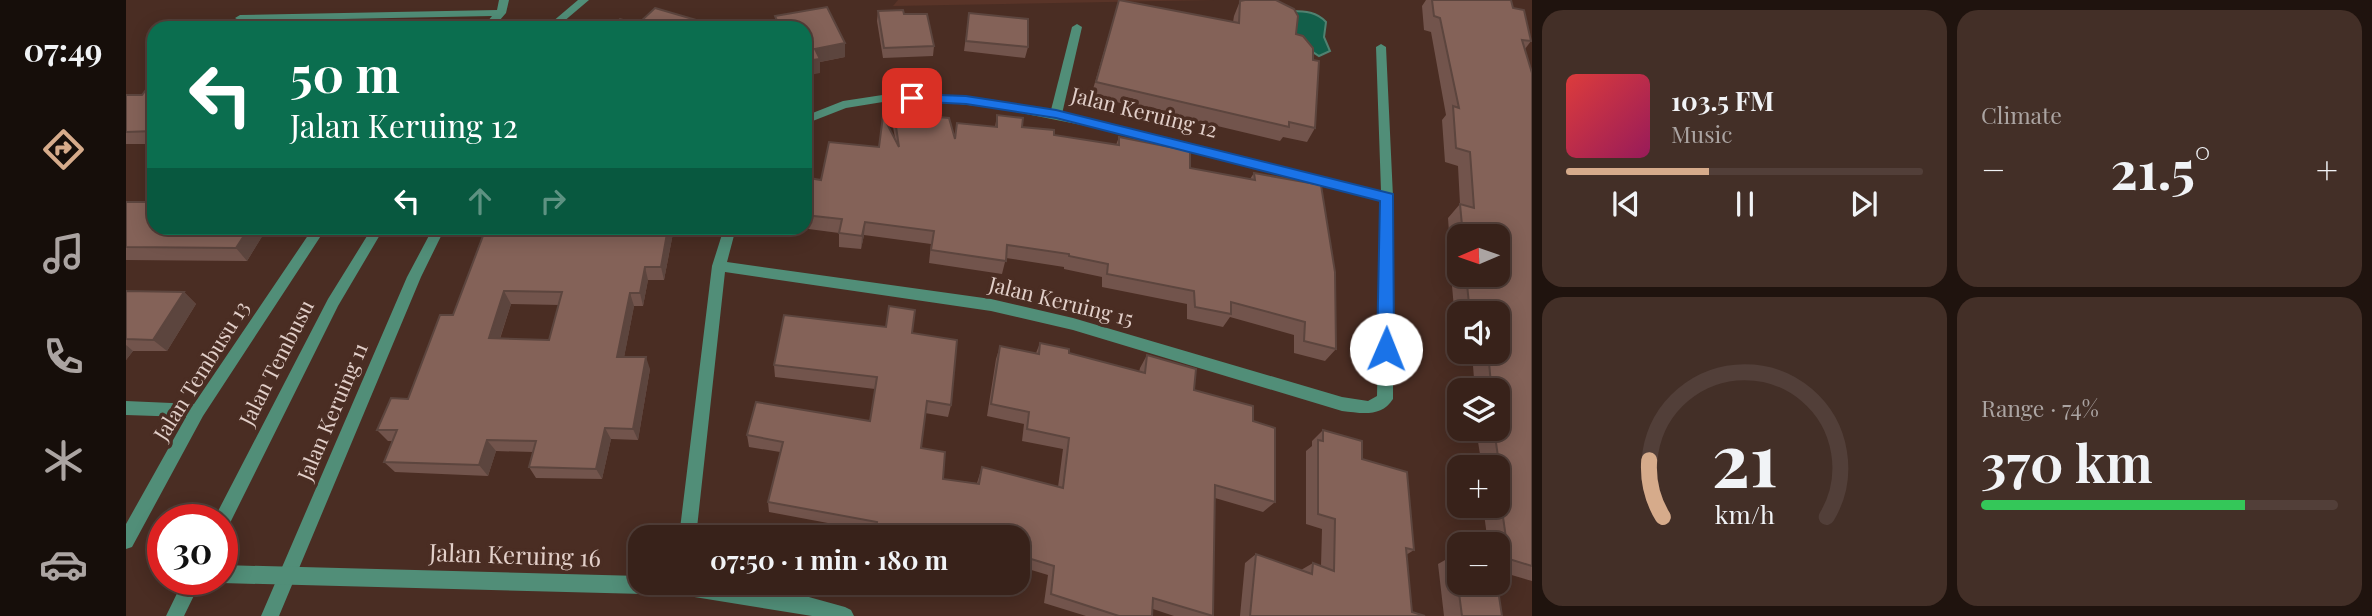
<!DOCTYPE html>
<html lang="en">
<head>
<meta charset="utf-8">
<style>
	:root { --surface:#38221a; --page:#432f27; --text:#f1f3f6; --muted:#aba4a2; --line:#523f39; --accent:#d6ab8b }
	body { margin:0; font-family:"Playfair Display",serif; background:var(--page); color:var(--text); height:100vh; display:flex; flex-direction:column; font-size:26px; white-space:nowrap }
	* { box-sizing:border-box; margin:0 }
	p { font-size:23px; color:var(--muted) }
	.icon { flex:none; width:38px; height:38px; fill:none; stroke:currentColor; stroke-width:2; stroke-linecap:round; stroke-linejoin:round }
	.map { position:relative; flex:1; overflow:hidden }
	.side { display:flex; flex-direction:column; gap:10px; padding:10px; background:#1f130e; width:840px }
	.side>* { flex:none }
	.hud { position:absolute; left:21px; top:21px; width:665px; height:214px; border-radius:21px; box-shadow:0 4px 18px #0003,0 0 0 2px var(--line); background:#0b6e4f; color:#fff; overflow:hidden }
	.needle { width:46px; rotate:268deg }
	.buttons { position:absolute; left:1321px; top:224px; display:grid; gap:14px }
	.buttons a { display:grid; place-items:center; width:63px; height:63px; border-radius:14px; background:var(--surface); box-shadow:0 4px 18px #0003,0 0 0 2px var(--line); font-size:35px }
	.speed { position:absolute; left:21px; top:504px; display:flex; gap:14px; font-size:35px; font-weight:700; text-align:center }
	.speed>* { display:grid; place-content:center; width:91px; height:91px; border-radius:50%; background:var(--surface); box-shadow:0 4px 18px #0003,0 0 0 2px var(--line); line-height:1 }
	.speed .limit { border:10px solid #d22; background:#fff; color:#111 }
	.pin { position:absolute; display:grid; place-items:center; width:60px; height:60px; color:#fff; margin:-30px; border-radius:14px; box-shadow:0 4px 10px #0006 }
	.me { position:absolute; width:77px; margin:-38px; rotate:1deg; stroke-linejoin:round; filter:drop-shadow(0 0 5px #0008) }
	.turn { display:flex; align-items:center; gap:24px; height:147px; padding:0 28px; font-size:32px }
	.turn .icon { width:91px; height:91px; stroke-width:2.5 }
	.turn b { display:block; font-size:49px; line-height:60px }
	.lanes { display:flex; align-items:center; height:66px; padding:0 28px; background:#0003; justify-content:center; gap:35px; direction:ltr }
	.lanes .off { opacity:.35 }
	.big { font-size:52px; font-weight:700; line-height:1.1 }
	.side .card { flex:1; display:flex; flex-direction:column; justify-content:center; gap:10px; min-width:0; padding:0 24px; border-radius:21px; background:var(--page) }
	.side .dial { align-items:center; gap:0 }
	.dial svg { height:182px; overflow:visible; fill:none; stroke:var(--line); stroke-width:7; stroke-linecap:round; text-anchor:middle }
	.dial text { fill:var(--text); stroke:none }
	.song { display:flex; align-items:center; gap:21px }
	.cover { width:84px; height:84px; border-radius:10px; background:linear-gradient(135deg,hsl(0 70% 55%),hsl(330 70% 35%)) }
	.played { height:7px; border-radius:4px; background:linear-gradient(90deg,var(--accent) 40%,var(--line) 40%) }
	.keys { display:flex; justify-content:space-around; direction:ltr }
	.heat { display:flex; justify-content:space-between; align-items:center; font-size:38px; direction:ltr }
	.charge { height:10px; border-radius:5px; background:linear-gradient(90deg,#34c759 74%,var(--line) 0) }
	.side .tiles { flex:1; display:grid; gap:10px; grid-template-columns:repeat(2,1fr) }
	.trip { position:absolute; left:502px; top:525px; width:402px; height:70px; border-radius:21px; background:var(--surface); box-shadow:0 4px 18px #0003,0 0 0 2px var(--line); font-weight:700; line-height:70px; text-align:center }
	main { display:flex; flex:1; min-height:0 }
	.tabs { display:flex; flex-direction:column; width:126px; justify-content:space-around; align-items:center; background:#160e0a; color:var(--muted) }
	.tabs .icon { width:49px; height:49px }
	.tabs .selected { color:var(--accent) }
	.tabs b { font-size:32px; color:var(--text) }
	.map>svg:first-child { display:block }
</style>
</head>
<body>
<main>
<nav class="tabs">
<b>07:49</b>
<svg class="icon selected" aria-label="directions" viewBox="0 0 24 24"><path d="M12 3l9 9-9 9-9-9zM9 14v-3h6M13 9l2 2-2 2"/></svg>
<svg class="icon" aria-label="music" viewBox="0 0 24 24"><path d="M9 18V5l10-2v13"/><circle cx="6" cy="18" r="3"/><circle cx="16" cy="16" r="3"/></svg>
<svg class="icon" aria-label="phone" viewBox="0 0 24 24"><path d="M5 4h4l2 5-3 2q2 4 5 5l2-3 5 2v4C11 20 4 13 5 4z"/></svg>
<svg class="icon" aria-label="climate" viewBox="0 0 24 24"><path d="M12 3v18M4 7l16 10M4 17L20 7"/></svg>
<svg class="icon" aria-label="car" viewBox="0 0 24 24"><path d="M5 17H2v-5l4-1 3-4h7l3 4 3 1v5h-3M9 17h6M6 11h13"/><circle cx="7" cy="17" r="2"/><circle cx="17" cy="17" r="2"/></svg>
</nav>
<div class="map">
<svg width="1406" height="616" viewBox="0 0 1406 616">
	<rect width="100%" height="100%" fill="#4a2d23"/>
	<path fill="#593428" d="M772 0H1089L767 6Z"/>
	<path fill="#125f4a" stroke="#508170" stroke-width="2" d="M1166 11C1179 11 1191 12 1200 22L1198 37 1204 51 1193 56 1179 47 1172 51Z"/>
	<g fill="none" stroke-linecap="round" stroke-linejoin="round">
		<path fill="#518e78" fill-rule="evenodd" d="M951 24 956 27 936 114 930 118 924 114 946 27Z"/>
		<path fill="#518e78" fill-rule="evenodd" d="M373 0H383L380 13 367 28H356L366 16 114 21 109 18 114 15 371 10Z
			M1255 44 1260 47 1267 197V399C1255 418 1235 413 1216 411L947 330 865 311 599 272 570 537H553L586 266 598 228H610L601 262 865 299 947 318 1216 397 1242 401 1251 396 1255 200 976 129 869 108 815 102 763 101 720 108 679 124V116L717 101 763 94 815 95 869 100 976 122 1255 191 1250 47Z
			M28 164V172L22 171 20 168 22 165Z
			M187 228H200L77 416 6 547 0 549V524L60 417 0 415V401L68 404Z
			M307 228H319L295 277 153 616H135L281 277Z"/>
		<path fill="#518e78" fill-rule="evenodd" d="M452 0H463L430 28H419Z
			M246 228H258L212 306 102 527 96 529V520H88L90 515 202 299Z
			M96 565 514 576V583H595L672 594 719 607 725 610 728 616H686L556 595 96 583 89 579H96Z
			M58 579H76L58 616H40Z"/>
	</g>
	<path fill="#72544c" fill-rule="evenodd" d="M993 0 1107 22 1108 16 1114 1 1170 34 1187 60 1189 128 1181 142 1157 137 1154 141 965 96Z
		M1300 0H1385L1387 8 1405 41 1399 49 1406 73V581L1372 571V544H1362L1357 506H1372V467H1356L1350 429H1372V390H1334V413L1331 391 1346 379H1348L1346 352H1372V313H1334V341H1331L1325 275 1322 274 1321 250 1324 247 1322 218 1334 204 1332 166 1319 162 1316 120 1320 115 1305 32 1298 30 1296 6ZM1334 236H1372V275H1334Z
		M752 11 778 14 808 46 807 56 757 58 751 21Z
		M843 13 902 47 899 58 838 51Z
		M649 16 719 43V57L694 62V73L679 28H650Z
		M28 82V144H0V95H16Z
		M768 113 829 137 831 123 869 127 871 115 896 127 928 135 990 145 993 137 1064 168 1124 179 1128 173 1210 349 1199 361 1168 353V335L1104 317 1097 327 1061 319V304L976 287V277L938 269V267L880 258 876 274 803 263 805 244 738 235 735 249 713 247V233L675 228H679V196L695 180 769 138 767 127Z
		M0 202 140 230 121 261 0 260Z
		M356 228H548L538 280H522L517 306H508L498 357 524 369 512 440 485 439 476 479 410 478 403 467 407 452 370 451 362 476 269 472 258 462 266 441H262L251 430 282 399 327 315 358 232ZM385 304 433 305 423 340 374 339Z
		M0 291 58 292 70 304 41 351H7L0 360Z
		M786 333 825 405 822 417 799 413 795 448 817 479 851 483 856 467 932 487 937 449 896 441 898 424 861 416 870 359 874 346 910 353 914 343 943 353 1013 372 1014 368 1021 355 1068 390 1127 421 1149 502 1137 512 1089 498 1087 616H1048L1027 609 1026 616H960L918 603 922 575 892 566V537L750 532 643 512 642 502 654 452 623 447 621 435 744 421 749 389 649 377 648 365Z
		M1197 430 1236 459 1288 550 1280 555 1286 612 1299 616H1114L1119 563 1130 554 1175 570 1187 563 1195 566 1196 529 1180 524V451L1186 446V441Z
		M1328 555 1376 616H1318L1312 564Z"/>
	<path fill="#5c453e" d="M285 20 289 28H284L282 25Z
		M719 43V57L694 62V73L679 76V61L689 49Z
		M739 222 738 235 735 249 736 236Z
		M123 228H137L140 230 121 261 110 248Z
		M542 228H548L538 280 535 267Z
		M519 267 522 280 517 306 514 293Z
		M378 291 385 304 370 350 363 338Z
		M58 292 70 304 41 351 27 340Z
		M504 293 508 306 496 368 491 357Z
		M0 345 7 351 0 360Z
		M520 357 524 369 512 440 507 429Z
		M479 428 485 439 476 479 470 469Z
		M361 440 370 451 362 476 353 465Z"/>
	<path fill="#846258" stroke="#5c453e" stroke-width="2" fill-rule="evenodd" d="M993 0 1113 23 1114 1 1119 0H1150L1168 9 1172 16 1170 34 1177 36 1187 48V60L1193 61 1189 128 1163 122V127L970 82Z
		M1306 0H1385L1387 8 1398 10 1405 41 1396 40 1406 73V566L1383 559 1372 482 1376 484 1368 429H1372V390H1347L1346 379 1365 384 1362 352H1372V313H1344L1340 275H1372V236H1337L1334 204 1348 208 1344 152 1330 148 1327 106 1333 108 1314 18 1308 16Z
		M701 7 719 43 689 49 694 59 679 61V28H654L649 16Z
		M529 8 584 24 580 28H484L494 19 512 24Z
		M777 10 778 14H801L808 46 758 48 752 11Z
		M843 13 902 19V47L840 41Z
		M285 20 282 25H286L284 28H235H240L243 21Z
		M191 23 189 28H97L98 27Z
		M26 82H28V131L0 132V95H16Z
		M768 113 823 118 829 139 831 123 871 127V115L897 118 896 127 928 130V135L993 145V137L1064 151V168L1129 180 1128 173 1195 185 1209 272 1210 349 1178 341 1179 322 1105 302V314L1069 307 1068 291 981 274 982 264 943 256V254L881 245 880 261 805 250 808 231 739 222 736 236 713 233 716 219 679 215V196L683 178 695 180 703 142 753 147 757 116 773 147Z
		M0 202H28V228H123L110 248 0 247Z
		M360 228H542L535 267H519L514 293H504L491 357H520L507 429 479 428 470 469 403 467 410 441 361 440 353 465 258 462 271 430H251L265 398 282 399 314 315H327ZM378 291 436 292 423 340 363 338Z
		M0 291 58 292 27 340 0 339Z
		M763 306 789 310 786 333 831 340 825 405 801 401 795 448 819 452 817 479 853 484 856 467 937 488 943 438 901 429 903 412 865 404 874 346 913 354 914 343 943 349V353L1019 373 1021 355 1070 369 1068 390 1127 406V421L1149 428V502L1089 485 1087 616 1027 598 1026 616H993L925 594 928 566 892 555V537H749L751 522 642 502 657 442 621 435 630 402 744 421 751 377 648 365 658 315 760 327Z
		M1197 430 1236 441V459L1281 472 1288 550 1280 548 1286 612 1299 616H1124L1130 554 1186 574 1187 563 1208 571 1209 519 1192 514V440L1197 441Z
		M1328 555 1334 557V583H1371L1376 616H1336Z"/>
	<path fill="#1a73e8" stroke="#114b97" stroke-width="2" d="M786 94 840 96 930 110 1267 194 1268 349 1265 353H1254L1251 349 1254 201 930 118 840 104 782 101V95Z"/>
	<g text-anchor="middle" stroke-width="7" stroke-linejoin="round" paint-order="stroke">
		<g font-size="21" fill="#e2cfc9" stroke="#4a2d23">
			<text transform="translate(1018 113) rotate(14)" y="7">Jalan Keruing 12</text>
			<text transform="translate(935 302) rotate(14)" y="7">Jalan Keruing 15</text>
			<text transform="translate(151 363) rotate(-63)" y="7">Jalan Tembusu</text>
			<text transform="translate(76 371) rotate(-58)" y="7">Jalan Tembusu 13</text>
			<text transform="translate(207 412) rotate(-67)" y="7">Jalan Keruing 11</text>
		</g>
		<g font-size="24" fill="#e2cfc9" stroke="#4a2d23">
			<text transform="translate(389 556) rotate(2)" y="8">Jalan Keruing 16</text>
		</g>
	</g>
</svg>
<div class="buttons">
<a><svg class="needle" viewBox="-14 -14 28 28"><path d="M0-13l5 13h-10z" fill="#e53935"/><path d="M0 13l5-13h-10z" fill="#aba4a2"/></svg></a>
<a><svg class="icon" aria-label="sound" viewBox="0 0 24 24"><path d="M4 9h4l5-4v14l-5-4H4zM17 9q2 3 0 6"/></svg></a>
<a><svg class="icon" aria-label="layers" viewBox="0 0 24 24"><path d="M12 4l9 5-9 5-9-5zM3 14l9 5 9-5"/></svg></a>
<a>+</a>
<a>−</a>
</div>
<div class="speed"><div class="limit">30</div></div>
<div class="pin" style="left:786px;top:98px;background:#d93025"><svg class="icon" aria-label="arrive" viewBox="0 0 24 24"><path d="M6 21V4h12l-3 4 3 4H6"/></svg></div>
<svg class="me" style="left:1260px;top:349px" viewBox="-20 -20 40 40"><circle r="19" fill="#fff"/><path d="M0-13L10 11 0 6-10 11z" fill="#1a73e8"/></svg>
<div class="trip">07:50 · 1 min · 180 m</div>
<div class="hud">
<div class="turn"><svg class="icon" aria-label="left" viewBox="0 0 24 24"><path d="M17 20v-9H6M10 6l-5 5 5 5"/></svg><div><b>50 m</b>Jalan Keruing 12</div></div>
<div class="lanes"><svg class="icon" aria-label="left" viewBox="0 0 24 24"><path d="M17 20v-9H6M10 6l-5 5 5 5"/></svg><svg class="icon off" aria-label="ahead" viewBox="0 0 24 24"><path d="M12 20V5M6 11l6-6 6 6"/></svg><svg class="icon off" aria-label="right" viewBox="0 0 24 24"><path d="M7 20v-9h11M14 6l5 5-5 5"/></svg></div>
</div>
</div>
<section class="side">
<div class="tiles">
<div class="card">
<div class="song"><i class="cover"></i><div><b>103.5 FM</b><p>Music</p></div></div>
<div class="played"></div>
<div class="keys"><svg class="icon" aria-label="previous" viewBox="0 0 24 24"><path d="M18 5L8 12l10 7zM5 5v14"/></svg><svg class="icon" aria-label="pause" viewBox="0 0 24 24"><path d="M8 5v14M16 5v14"/></svg><svg class="icon" aria-label="next" viewBox="0 0 24 24"><path d="M6 5l10 7-10 7zM19 5v14"/></svg></div>
</div>
<div class="card"><p>Climate</p>
<div class="heat"><a>−</a><b class="big">21.5°</b><a>+</a></div>
</div>
<div class="card dial"><svg viewBox="0 0 100 80">
<path d="M14 69A42 42 0 1 1 86 69"/>
<path d="M14 69A42 42 0 0 1 8 44" stroke="#d6ab8b"/>
<text x="50" y="56" font-size="32" font-weight="700">21</text>
<text x="50" y="72" font-size="11">km/h</text>
</svg></div>
<div class="card"><p>Range · 74%</p><b class="big">370 km</b><div class="charge"></div></div>
</div>
</section>
</main>
</body>
</html>
